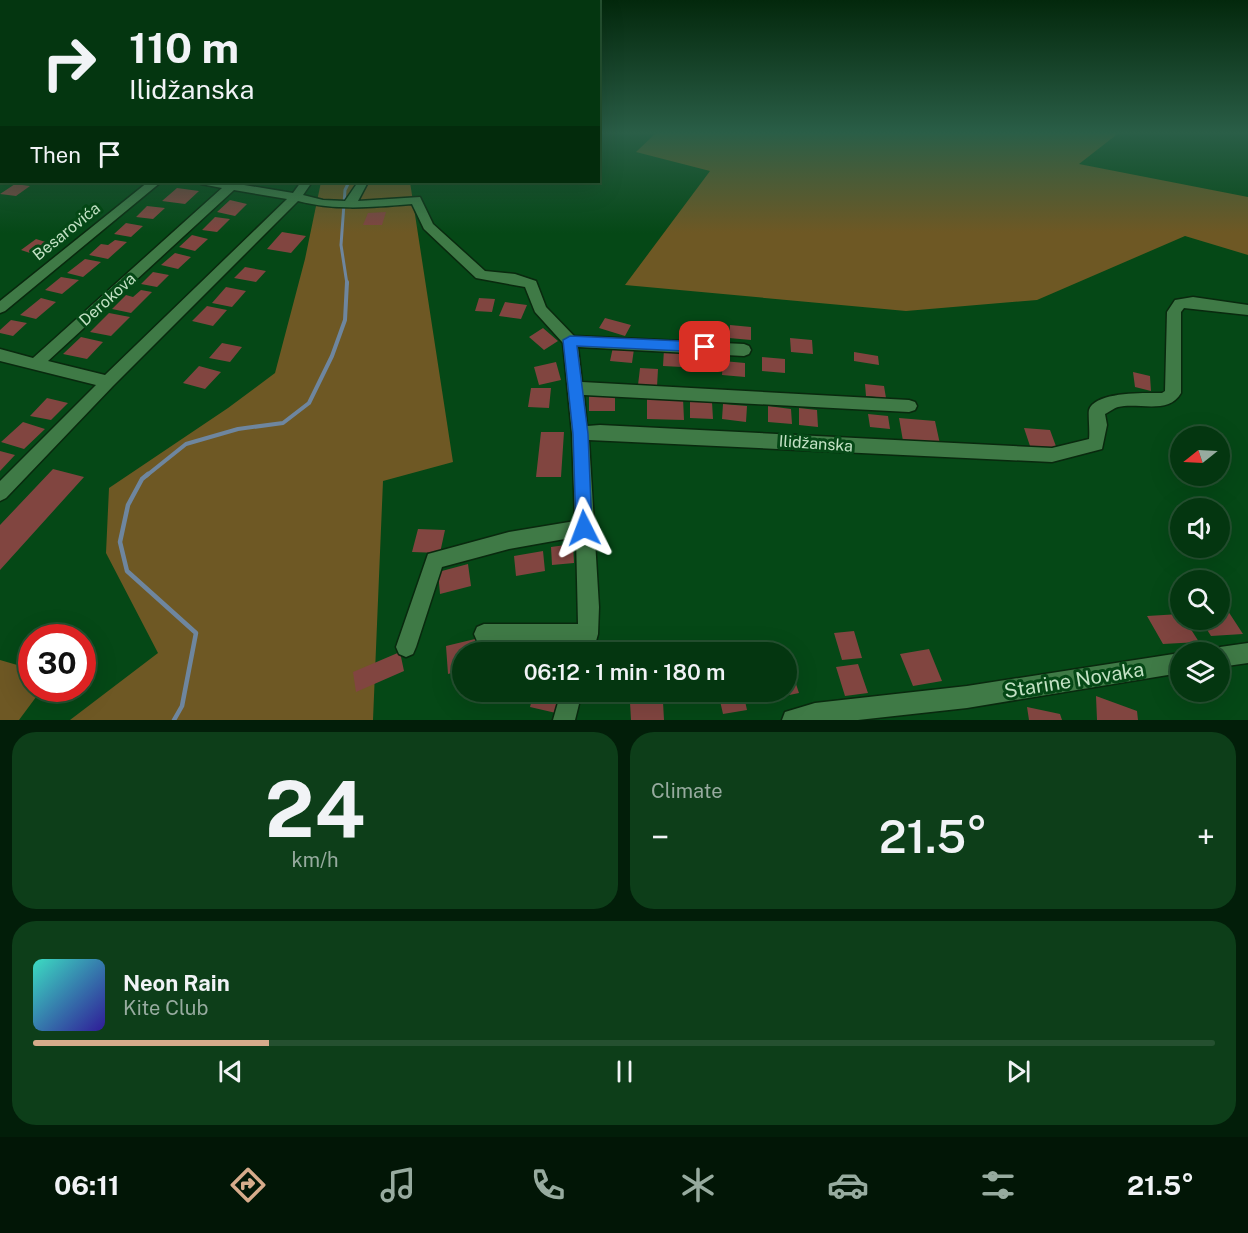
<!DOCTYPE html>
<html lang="en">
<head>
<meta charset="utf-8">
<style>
	:root { --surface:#043610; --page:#0d3e19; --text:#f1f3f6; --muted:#97ab9f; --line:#255030; --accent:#d6ab8b }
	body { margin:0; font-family:"Public Sans",sans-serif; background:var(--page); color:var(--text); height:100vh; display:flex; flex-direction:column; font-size:22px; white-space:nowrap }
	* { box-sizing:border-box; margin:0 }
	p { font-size:20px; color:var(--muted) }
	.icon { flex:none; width:33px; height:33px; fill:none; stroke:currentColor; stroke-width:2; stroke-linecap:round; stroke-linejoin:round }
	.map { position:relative; height:720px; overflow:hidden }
	.side { display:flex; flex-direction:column; gap:12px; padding:12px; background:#021e09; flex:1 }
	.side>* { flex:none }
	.hud { position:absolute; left:0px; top:0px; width:600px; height:183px; box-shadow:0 6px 24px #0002,0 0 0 2px var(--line); background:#043610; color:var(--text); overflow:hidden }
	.needle { width:39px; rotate:252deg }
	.fabs { position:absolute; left:1170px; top:426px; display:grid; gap:12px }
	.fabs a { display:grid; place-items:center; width:60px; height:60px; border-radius:50%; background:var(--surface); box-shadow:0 6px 24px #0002,0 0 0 2px var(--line); font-size:30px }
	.speed { position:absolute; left:18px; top:624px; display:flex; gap:12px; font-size:30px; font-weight:700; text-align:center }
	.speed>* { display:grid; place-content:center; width:78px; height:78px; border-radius:50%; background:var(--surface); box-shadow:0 6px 24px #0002,0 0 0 2px var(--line); line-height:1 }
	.speed .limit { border:9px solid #d22; background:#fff; color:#111 }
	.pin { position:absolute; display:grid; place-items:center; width:51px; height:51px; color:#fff; margin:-26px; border-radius:12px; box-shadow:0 3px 9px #0006 }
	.me { position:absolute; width:66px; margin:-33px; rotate:357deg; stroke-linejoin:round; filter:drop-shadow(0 0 4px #0008) }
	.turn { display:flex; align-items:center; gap:21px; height:126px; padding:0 30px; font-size:27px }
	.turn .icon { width:78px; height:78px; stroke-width:2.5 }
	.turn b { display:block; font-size:42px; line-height:51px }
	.then { display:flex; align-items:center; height:57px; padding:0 30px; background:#0003; gap:12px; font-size:22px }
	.big { font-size:45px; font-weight:600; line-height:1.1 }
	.side .widget { flex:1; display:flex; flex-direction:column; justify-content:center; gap:9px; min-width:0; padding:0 21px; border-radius:24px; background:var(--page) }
	.side .dial { align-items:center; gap:0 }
	.dial b { font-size:78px; line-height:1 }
	.song { display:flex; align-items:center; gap:18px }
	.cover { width:72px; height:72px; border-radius:9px; background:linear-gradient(135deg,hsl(170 70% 55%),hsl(250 70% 35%)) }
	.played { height:6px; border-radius:3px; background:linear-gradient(90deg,var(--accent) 20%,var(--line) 20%) }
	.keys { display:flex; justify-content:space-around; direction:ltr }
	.heat { display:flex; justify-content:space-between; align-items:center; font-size:33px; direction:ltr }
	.side .tiles { flex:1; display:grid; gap:12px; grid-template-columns:1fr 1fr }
	.widget:last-child { grid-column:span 2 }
	.trip { position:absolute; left:452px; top:642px; width:345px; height:60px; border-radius:30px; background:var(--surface); box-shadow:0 6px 24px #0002,0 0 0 2px var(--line); font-weight:600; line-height:60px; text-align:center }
	.tab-bar { display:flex; height:96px; justify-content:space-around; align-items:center; background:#021606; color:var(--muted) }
	.tab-bar .icon { width:42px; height:42px }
	.tab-bar .active { color:var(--accent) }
	.tab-bar b { font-size:27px; color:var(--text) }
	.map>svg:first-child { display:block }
</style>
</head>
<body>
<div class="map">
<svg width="1248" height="720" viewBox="0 0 1248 720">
	<rect width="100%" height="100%" fill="#054816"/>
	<path fill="#6e5824" d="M657 132H1120L1079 164 1248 197V255L1185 236 1037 300 906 311 625 285 710 171 636 152Z
		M321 182H410L453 462 383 481 373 720H70L158 653 106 553 109 488 228 408 275 373 305 259Z
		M0 660 31 669 32 688 42 689 19 720H0Z"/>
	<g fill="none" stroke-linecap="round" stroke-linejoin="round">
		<path stroke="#6e869f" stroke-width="3" d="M347 284 341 245 345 190 349 182"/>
		<path stroke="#6e869f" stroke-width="4" d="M146 476 186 444 238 429 283 423 309 403 332 356 345 320 347 282"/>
		<path stroke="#6e869f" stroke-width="4.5" d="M148 474 142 479 128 505 120 542 127 571 196 633 182 706 174 720"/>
	</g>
	<path fill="#814540" d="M15 184 30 186 16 196 0 194Z
		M177 188 199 191 185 204 162 201Z
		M230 200 247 204 235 216 217 212Z
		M147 206 165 208 153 219 136 217Z
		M386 212 382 225H363L368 213Z
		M215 217 230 219 217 232 202 230Z
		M126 223 143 226 131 237 114 234Z
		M282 232 306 236 291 253 267 249Z
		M192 235 208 239 195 251 179 247Z
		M36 239 52 244 36 255 21 250Z
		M115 240 127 242 108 259 89 255 101 244 108 245Z
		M175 253 191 257 178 269 161 265Z
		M85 259 101 262 83 277 67 273Z
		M245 267 266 271 256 282 234 278Z
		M153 272 169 275 157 287 141 284Z
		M61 277 79 280 62 294 45 290Z
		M226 287 246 291 232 307 212 303Z
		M141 290 152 292 131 313 112 309 126 295 133 297Z
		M41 298 56 302 36 319 20 315Z
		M479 298 495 299 492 312 475 311Z
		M505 302 527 305 521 319 499 316Z
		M207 306 227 310 213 326 192 321Z
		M109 313 130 317 111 336 90 332Z
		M605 318 631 325 625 336 599 328Z
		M11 320 27 323 13 336 0 333V330Z
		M730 325 751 327V340L729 338Z
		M543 328 558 341 544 350 529 337Z
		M81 337 103 342 87 359 63 354Z
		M790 338 812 340 813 354 791 352Z
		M222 343 242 347 230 362 209 358Z
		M613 347 634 349 632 363 610 361Z
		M664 349 682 350V367L663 366Z
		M854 352 878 356 879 365 854 361Z
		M762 357 785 359V373L762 371Z
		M723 361 745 363V377L722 375Z
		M556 362 561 380 539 385 534 367Z
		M199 366 221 372 205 389 183 383Z
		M640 368 658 369 657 387 638 385Z
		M1133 372 1150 376 1151 391 1135 387Z
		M865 384 884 386 886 398 866 396Z
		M531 388H551L549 408 528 407Z
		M615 395V411H589V396Z
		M647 397 683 398 684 420 647 419Z
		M47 398 68 403 51 420 30 416Z
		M690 401 712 402 713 419 690 418Z
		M723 404 747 406 746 422 722 419Z
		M768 406 791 409 792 424 768 422Z
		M799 408 817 410 818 427 799 425Z
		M868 414 888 416 890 429 870 427Z
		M899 418 935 421 940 444 903 441Z
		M23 422 45 429 24 449 1 442Z
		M1024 428 1050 430 1057 449 1030 446Z
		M541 432H564L561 477H536Z
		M0 451 15 455 0 471Z
		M53 469 84 477 0 570V525Z
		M418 529 445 530 440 553 412 552Z
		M573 544 574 563 552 565 551 547Z
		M543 551 545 571 516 576 514 556Z
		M468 564 471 586 440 594 438 572Z
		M1220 611H1228L1243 634 1211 636 1201 620H1220Z
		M1180 614V620H1185L1199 642 1163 644 1147 616Z
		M854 631 862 658 842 660 834 633Z
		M475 639 477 652H462V670L448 674 446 646Z
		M929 649 942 681 913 686 900 654Z
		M400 652 404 671 356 692 353 672Z
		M786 660H788L799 693 770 699 768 692H786Z
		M858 664 868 693 845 696 836 667Z
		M534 692H561L556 713 530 707Z
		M718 692H743L747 710 723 714Z
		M1096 696 1137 711 1138 720H1097Z
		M630 702H663L664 720H631Z
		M1027 707 1060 714 1062 720H1029Z"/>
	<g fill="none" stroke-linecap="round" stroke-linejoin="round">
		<g stroke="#09290e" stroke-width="3">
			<path id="street" d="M0 161H2V168H0Z
				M148 182H161L5 311 0 313V301Z
				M200 182 232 183 293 193 301 182H312L303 195 323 200 345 201 358 182H368L358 201 420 197 433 224 485 271 515 274 536 281 546 307 574 336 744 344 749 346 751 350 749 354 744 356 578 347 582 382 909 400 915 402 917 406 915 410 909 412 584 395 587 426 600 425 1052 448 1089 439C1090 431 1088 414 1089 410 1095 391 1147 393 1162 393L1165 391 1167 312 1175 300 1193 297 1248 305V315L1184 308 1181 312V393C1169 415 1138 402 1118 407 1114 408 1109 412 1105 414L1107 425 1102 449 1052 462 589 440 599 607 598 634 593 652H573L575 644H484L477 641 474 634 477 627 484 624H578L576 537 509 549 442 567 416 647 413 654 406 657 399 654 396 647 428 554 509 532 575 521 572 434 563 343 535 312 525 287 476 278 424 229 412 204C373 207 337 211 298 201L113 386 6 498 0 501V481L96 385 0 361V349L33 358 222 188 201 184ZM234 190 287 199 105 375 48 361Z
				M1248 643V663L1220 667V652H1212L1220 647Z
				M1180 653V673L967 708 858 720H782L785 712 815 703 967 686Z
				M561 692H582L575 720H553Z"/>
		</g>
		<use href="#street" fill="#3f7a46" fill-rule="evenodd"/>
	</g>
	<linearGradient id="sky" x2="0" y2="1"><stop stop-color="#03280c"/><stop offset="0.57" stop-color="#2a5e47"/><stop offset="1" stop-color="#2a5e47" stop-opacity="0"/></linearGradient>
	<rect width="1248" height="233" fill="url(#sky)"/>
	<path fill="#1a73e8" stroke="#114b97" stroke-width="1.5" d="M570 336 705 342 712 347 705 352 577 346 588 434 592 528 590 534 584 536 578 534 576 528 573 434 563 340Z"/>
	<g text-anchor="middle" stroke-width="6" stroke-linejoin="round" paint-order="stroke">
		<g font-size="16" fill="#c3e2c5" stroke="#054816">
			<text transform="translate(66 231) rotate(-39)" y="6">Besarovića</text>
			<text transform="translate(107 299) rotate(-42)" y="6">Derokova</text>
			<text transform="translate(816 443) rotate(4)" y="6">Ilidžanska</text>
		</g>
		<g font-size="20" fill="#c3e2c5" stroke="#054816">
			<text transform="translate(1074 680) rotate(-9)" y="7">Starine Novaka</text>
		</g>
	</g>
</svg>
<div class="fabs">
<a><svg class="needle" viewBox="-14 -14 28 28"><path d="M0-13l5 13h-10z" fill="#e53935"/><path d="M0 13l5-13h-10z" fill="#97ab9f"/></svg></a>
<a><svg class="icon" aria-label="sound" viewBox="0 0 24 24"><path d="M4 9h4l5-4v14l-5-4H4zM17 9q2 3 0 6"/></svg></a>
<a><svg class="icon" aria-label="search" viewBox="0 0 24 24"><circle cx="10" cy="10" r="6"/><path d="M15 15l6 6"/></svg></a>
<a><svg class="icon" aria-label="layers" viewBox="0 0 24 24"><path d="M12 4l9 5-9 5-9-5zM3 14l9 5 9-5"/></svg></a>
</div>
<div class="speed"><div class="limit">30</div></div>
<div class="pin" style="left:705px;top:347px;background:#d93025"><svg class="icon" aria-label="arrive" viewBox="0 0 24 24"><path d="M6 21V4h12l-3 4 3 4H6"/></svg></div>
<svg class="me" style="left:584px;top:528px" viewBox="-20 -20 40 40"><path d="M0-17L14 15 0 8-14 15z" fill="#1a73e8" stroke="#fff" stroke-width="4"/></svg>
<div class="trip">06:12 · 1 min · 180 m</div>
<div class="hud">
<div class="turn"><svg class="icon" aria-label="right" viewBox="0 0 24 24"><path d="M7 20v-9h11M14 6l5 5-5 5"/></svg><div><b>110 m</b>Ilidžanska</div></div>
<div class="then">Then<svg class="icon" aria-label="arrive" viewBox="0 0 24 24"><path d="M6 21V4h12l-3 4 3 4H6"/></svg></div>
</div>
</div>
<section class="side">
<div class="tiles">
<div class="widget dial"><b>24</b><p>km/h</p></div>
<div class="widget"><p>Climate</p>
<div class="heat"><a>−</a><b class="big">21.5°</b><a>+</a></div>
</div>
<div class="widget">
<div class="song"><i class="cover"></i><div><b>Neon Rain</b><p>Kite Club</p></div></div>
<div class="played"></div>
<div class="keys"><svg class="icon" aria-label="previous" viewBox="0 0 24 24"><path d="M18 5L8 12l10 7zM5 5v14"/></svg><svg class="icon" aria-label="pause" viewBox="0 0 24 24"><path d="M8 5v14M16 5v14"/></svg><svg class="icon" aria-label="next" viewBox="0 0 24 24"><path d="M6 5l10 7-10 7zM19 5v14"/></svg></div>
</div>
</div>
</section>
<nav class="tab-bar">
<b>06:11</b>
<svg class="icon active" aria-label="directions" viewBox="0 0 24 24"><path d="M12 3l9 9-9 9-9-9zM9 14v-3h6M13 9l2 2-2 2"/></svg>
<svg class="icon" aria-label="music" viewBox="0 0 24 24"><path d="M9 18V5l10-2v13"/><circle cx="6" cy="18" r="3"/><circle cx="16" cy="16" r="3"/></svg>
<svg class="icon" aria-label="phone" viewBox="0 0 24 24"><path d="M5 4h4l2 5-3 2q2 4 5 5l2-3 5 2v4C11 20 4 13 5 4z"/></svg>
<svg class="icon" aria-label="climate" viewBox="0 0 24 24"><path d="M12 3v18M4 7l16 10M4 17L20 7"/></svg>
<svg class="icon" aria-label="car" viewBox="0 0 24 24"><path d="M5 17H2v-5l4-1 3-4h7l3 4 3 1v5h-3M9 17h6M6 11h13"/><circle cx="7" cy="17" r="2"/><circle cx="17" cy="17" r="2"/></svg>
<svg class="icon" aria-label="filters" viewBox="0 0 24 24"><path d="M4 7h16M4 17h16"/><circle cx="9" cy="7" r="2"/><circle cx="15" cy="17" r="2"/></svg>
<b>21.5°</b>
</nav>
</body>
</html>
